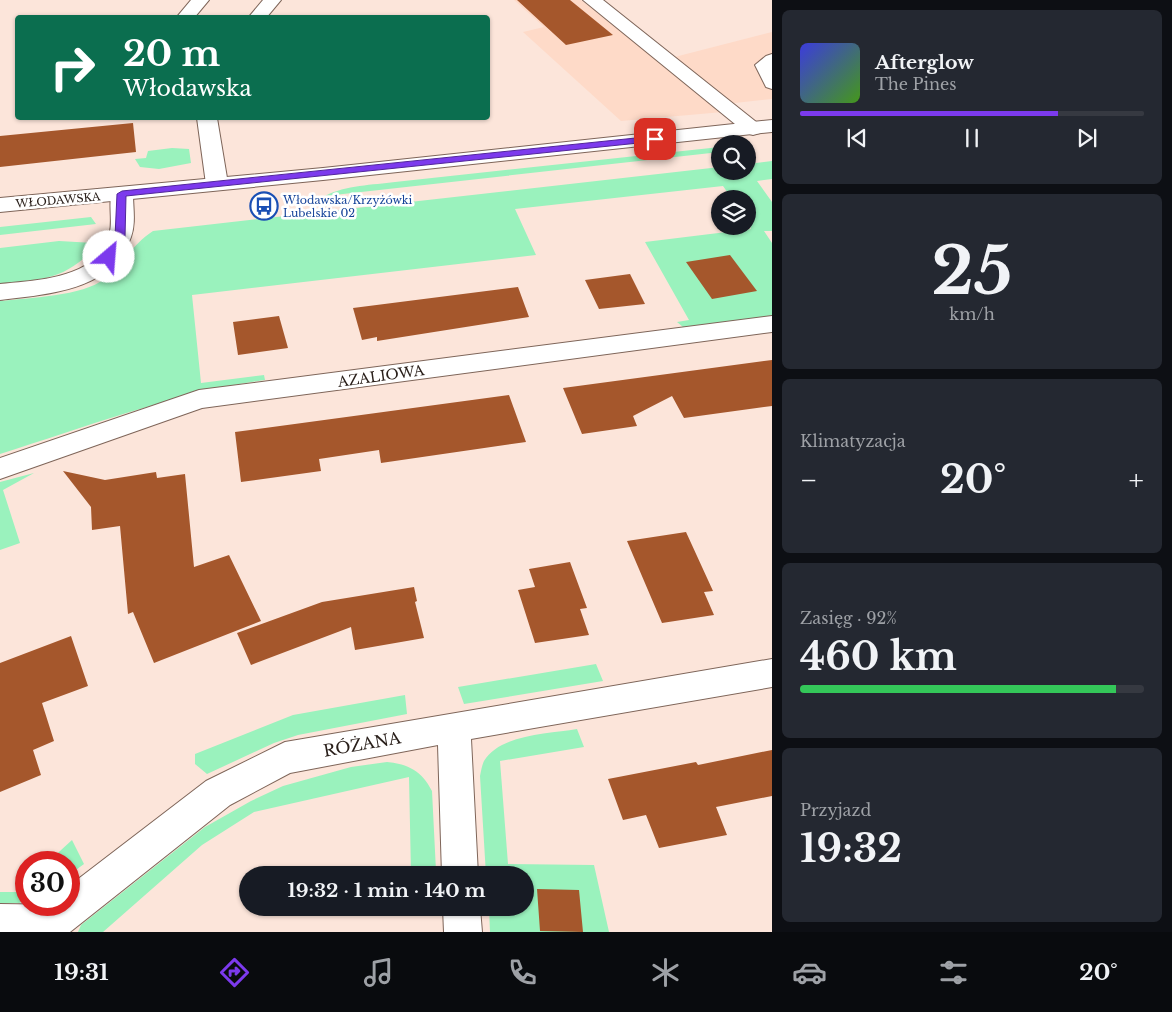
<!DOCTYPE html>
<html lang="pl">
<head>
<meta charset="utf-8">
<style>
	:root { --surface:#171b24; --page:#242831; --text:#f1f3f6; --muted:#9ea1a6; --line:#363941; --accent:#7c3aed }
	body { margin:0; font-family:"Libre Baskerville",serif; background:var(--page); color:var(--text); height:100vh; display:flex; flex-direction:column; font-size:19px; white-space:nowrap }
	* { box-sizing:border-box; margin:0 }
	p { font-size:16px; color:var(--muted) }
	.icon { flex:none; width:28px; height:28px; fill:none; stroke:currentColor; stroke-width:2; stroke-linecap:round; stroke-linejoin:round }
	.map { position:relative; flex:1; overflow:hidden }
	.side { display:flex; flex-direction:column; gap:10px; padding:10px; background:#0d0f14; width:400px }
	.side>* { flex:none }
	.guide { position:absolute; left:15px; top:15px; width:475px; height:105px; border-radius:5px; box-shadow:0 1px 4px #0004; background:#0b6e4f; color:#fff; overflow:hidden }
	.buttons { position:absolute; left:711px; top:135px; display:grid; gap:10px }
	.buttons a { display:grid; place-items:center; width:45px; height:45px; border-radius:50%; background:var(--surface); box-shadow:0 1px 4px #0004; font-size:25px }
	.speed { position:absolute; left:15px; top:851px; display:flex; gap:10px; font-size:25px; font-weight:700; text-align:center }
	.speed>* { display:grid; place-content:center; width:65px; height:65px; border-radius:50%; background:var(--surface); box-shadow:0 1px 4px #0004; line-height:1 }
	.speed .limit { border:8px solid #d22; background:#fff; color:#111 }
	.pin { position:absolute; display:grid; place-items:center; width:42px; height:42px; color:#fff; margin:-21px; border-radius:10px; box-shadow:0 2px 8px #0006 }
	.me { position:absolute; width:55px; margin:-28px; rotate:27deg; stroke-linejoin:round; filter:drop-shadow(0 0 4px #0008) }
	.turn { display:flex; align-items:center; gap:18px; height:105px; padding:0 25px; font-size:22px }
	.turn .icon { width:65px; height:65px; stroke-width:2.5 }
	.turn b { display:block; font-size:35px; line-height:42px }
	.big { font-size:38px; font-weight:800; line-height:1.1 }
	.side .card { flex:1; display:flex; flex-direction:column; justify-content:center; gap:8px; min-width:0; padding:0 18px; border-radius:8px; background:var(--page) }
	.side .dial { align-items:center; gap:0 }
	.dial b { font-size:65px; line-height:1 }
	.song { display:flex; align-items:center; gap:15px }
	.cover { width:60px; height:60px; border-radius:8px; background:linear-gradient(135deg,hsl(240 70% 55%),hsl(100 70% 35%)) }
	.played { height:5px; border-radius:2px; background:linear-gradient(90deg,var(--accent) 75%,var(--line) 75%) }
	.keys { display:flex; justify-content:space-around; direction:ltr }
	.heat { display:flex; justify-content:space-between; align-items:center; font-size:28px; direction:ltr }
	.charge { height:8px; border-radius:4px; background:linear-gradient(90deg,#34c759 92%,var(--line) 0) }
	.trip { position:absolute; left:239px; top:866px; width:295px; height:50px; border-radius:25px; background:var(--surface); box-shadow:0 1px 4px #0004; font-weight:800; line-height:50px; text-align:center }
	.tab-bar { display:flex; height:80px; justify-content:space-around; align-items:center; background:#090b0e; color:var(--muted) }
	.tab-bar .icon { width:35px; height:35px }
	.tab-bar .selected { color:var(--accent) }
	.tab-bar b { font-size:22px; color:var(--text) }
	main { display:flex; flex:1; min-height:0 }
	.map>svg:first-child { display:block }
</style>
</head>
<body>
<main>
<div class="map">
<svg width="772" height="932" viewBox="0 0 772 932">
	<rect width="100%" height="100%" fill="#fce5da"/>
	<path fill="#fedac8" d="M514 0H581L659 61 772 32V99L717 105 723 112 621 121 523 32 544 27Z"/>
	<path fill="#9af2bd" d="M720 147V152L325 196C346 185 373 185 395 182Z
		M172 148 189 149 191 163 159 169 140 167 135 159 146 158 148 151Z
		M772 161V179L757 181 772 202V231H764L772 243V316L683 327 677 322 689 320 645 242 751 229 748 223V199H732L723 186 515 209 536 255 192 295 201 383 264 375 265 380C174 393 87 427 0 454V301C27 298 84 296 104 279 122 264 133 244 153 231L720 167V171H748V164Z
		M91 217 96 224 0 235V227Z
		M59 241 94 243V249C62 281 42 279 0 284V248Z
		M34 473 3 490 20 543 0 550V482Z
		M596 664 603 681 464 704 458 687Z
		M405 695 407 714 298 735 274 743 207 774 195 764V754L293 715Z
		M577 729 584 747 500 761 508 864 594 865 609 932H490L489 908H525V875H486L480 776C481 771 482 765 484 761 500 734 549 734 577 729Z
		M387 762C408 764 422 771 432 791L436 871 411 874 409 777 254 812 202 845 103 932H78L81 925 205 827 251 801 283 786 351 767Z
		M72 840 84 864 69 875V862H48Z
		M26 884V900L19 903H0V892H19Z"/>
	<path fill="#a5572c" d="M517 0H570L613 35 566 45Z
		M133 123 136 152 0 167V136Z
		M730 255 757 291 712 299 686 262Z
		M630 274 645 304 599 309 585 280Z
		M518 287 529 317 377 341V337L362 340 353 308Z
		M279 316 288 348 238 355 233 322Z
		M772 360V406L684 418 672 396 633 416 637 426 582 434 563 388Z
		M509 395 526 442 381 463 379 450 319 459 321 471 241 482 235 432Z
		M63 471 105 480 156 472 157 478 185 474 194 567 229 555 261 621 154 663 133 612 128 614 120 526 92 530 91 507Z
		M686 532 713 591 704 592 714 615 662 623 627 541Z
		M570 562 587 608 580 609 589 635 535 643 518 590 535 587 529 569Z
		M414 587 417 601 415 602 424 638 355 650 351 627 251 665 237 633 322 602Z
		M71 636 88 686 42 703 54 741 33 750 41 775 0 792V663Z
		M772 750V796L716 807 727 835 659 848 646 815 623 820 608 779 696 762 698 765Z
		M537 889 579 890 583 932 540 931Z"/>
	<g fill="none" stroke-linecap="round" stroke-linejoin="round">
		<g stroke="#7e6559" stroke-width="2">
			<path id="lane" d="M772 54V89L766 87 755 65 766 56Z"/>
		</g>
		<g stroke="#7e6559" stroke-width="2">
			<path id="street" d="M191 0H209L194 18H176Z
				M263 0H281L266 18H248Z
				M583 0H603L760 125 763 129 760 133 753 135 746 133Z
				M197 118H217L228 184 224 188 217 190 210 188 206 184Z
				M122 188 130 189 133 194C133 208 136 223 131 237 113 291 48 294 0 300V284C38 280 101 279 110 231 113 218 107 200 114 189Z
				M772 316V332L202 408 0 479V458L199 390Z
				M772 659V687L471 739 478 875H442L438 745 290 773 230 805 70 932H0V904L69 905V886L206 781 285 742Z
				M443 908H480L482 932H444Z"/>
		</g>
		<g stroke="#7e6559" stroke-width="2">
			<path id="secondary" d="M772 120V132L323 180 0 212V198L323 168Z"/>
		</g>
		<use href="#lane" fill="#fff" fill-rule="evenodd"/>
		<use href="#street" fill="#fff" fill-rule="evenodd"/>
		<use href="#secondary" fill="#fff" fill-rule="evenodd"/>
	</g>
	<path fill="#7c3aed" stroke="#51269a" d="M655 136 660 139 658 141 126 196 125 237 113 259 109 260 105 257 115 237 117 194 122 191Z"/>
	<defs>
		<g id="bus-ring" transform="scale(1.4375)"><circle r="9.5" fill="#fff" stroke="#1a4fb4" stroke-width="1.5"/><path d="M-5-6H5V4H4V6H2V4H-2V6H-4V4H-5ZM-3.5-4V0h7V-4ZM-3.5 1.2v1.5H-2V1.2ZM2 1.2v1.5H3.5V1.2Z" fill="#1a4fb4"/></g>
	</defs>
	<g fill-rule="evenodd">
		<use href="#bus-ring" x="264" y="206"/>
	</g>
	<g text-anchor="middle" stroke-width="5" stroke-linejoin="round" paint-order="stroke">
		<g font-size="11" fill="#2a201b" stroke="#fff">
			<text transform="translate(58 200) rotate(-5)" y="4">WŁODAWSKA</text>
		</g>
		<g font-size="11" fill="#164399" stroke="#fff" text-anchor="start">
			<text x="283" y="204">Włodawska/Krzyżówki<tspan x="283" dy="13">Lubelskie 02</tspan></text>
		</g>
		<g font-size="14" fill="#2a201b" stroke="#fff">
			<text transform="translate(381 376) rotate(-8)" y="5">AZALIOWA</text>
		</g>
		<g font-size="16" fill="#2a201b" stroke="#fff">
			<text transform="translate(362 744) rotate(-10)" y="6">RÓŻANA</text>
		</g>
	</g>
</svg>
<div class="buttons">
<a><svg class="icon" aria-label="search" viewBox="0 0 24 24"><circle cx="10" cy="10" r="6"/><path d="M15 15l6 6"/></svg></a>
<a><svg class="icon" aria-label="layers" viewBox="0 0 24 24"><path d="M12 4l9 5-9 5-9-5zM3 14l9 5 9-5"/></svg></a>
</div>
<div class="speed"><div class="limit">30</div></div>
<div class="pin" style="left:655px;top:139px;background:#d93025"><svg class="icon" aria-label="arrive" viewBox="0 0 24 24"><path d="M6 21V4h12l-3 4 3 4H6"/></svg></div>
<svg class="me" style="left:109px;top:257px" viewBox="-20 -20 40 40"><circle r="19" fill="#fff"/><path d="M0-13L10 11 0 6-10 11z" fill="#7c3aed"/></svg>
<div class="trip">19:32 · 1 min · 140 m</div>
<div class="guide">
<div class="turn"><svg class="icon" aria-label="right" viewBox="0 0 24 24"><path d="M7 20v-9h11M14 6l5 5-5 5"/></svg><div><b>20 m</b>Włodawska</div></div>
</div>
</div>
<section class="side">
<div class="card">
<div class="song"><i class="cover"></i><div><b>Afterglow</b><p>The Pines</p></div></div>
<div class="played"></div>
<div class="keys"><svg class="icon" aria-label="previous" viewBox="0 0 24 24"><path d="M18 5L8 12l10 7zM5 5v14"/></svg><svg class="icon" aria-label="pause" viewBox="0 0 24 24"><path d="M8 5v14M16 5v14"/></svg><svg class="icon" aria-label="next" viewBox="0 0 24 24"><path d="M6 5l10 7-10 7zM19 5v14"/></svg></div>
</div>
<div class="card dial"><b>25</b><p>km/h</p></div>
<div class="card"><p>Klimatyzacja</p>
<div class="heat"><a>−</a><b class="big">20°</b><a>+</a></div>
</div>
<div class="card"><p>Zasięg · 92%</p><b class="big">460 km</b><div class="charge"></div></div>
<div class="card"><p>Przyjazd</p><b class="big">19:32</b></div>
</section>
</main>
<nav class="tab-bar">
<b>19:31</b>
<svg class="icon selected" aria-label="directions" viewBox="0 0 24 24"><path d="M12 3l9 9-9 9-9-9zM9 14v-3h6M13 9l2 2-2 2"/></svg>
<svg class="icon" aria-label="music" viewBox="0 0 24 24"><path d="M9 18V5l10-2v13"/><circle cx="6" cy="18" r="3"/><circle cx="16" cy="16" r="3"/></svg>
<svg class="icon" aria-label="phone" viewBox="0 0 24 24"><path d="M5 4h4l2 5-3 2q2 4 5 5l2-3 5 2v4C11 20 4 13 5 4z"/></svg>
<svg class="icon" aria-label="climate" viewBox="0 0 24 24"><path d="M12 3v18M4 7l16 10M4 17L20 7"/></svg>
<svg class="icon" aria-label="car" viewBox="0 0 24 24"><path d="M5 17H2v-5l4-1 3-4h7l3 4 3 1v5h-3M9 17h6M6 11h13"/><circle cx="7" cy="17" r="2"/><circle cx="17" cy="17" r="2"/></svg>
<svg class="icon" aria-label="filters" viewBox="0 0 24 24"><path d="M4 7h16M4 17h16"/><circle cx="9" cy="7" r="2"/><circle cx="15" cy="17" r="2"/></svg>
<b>20°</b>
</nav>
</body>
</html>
